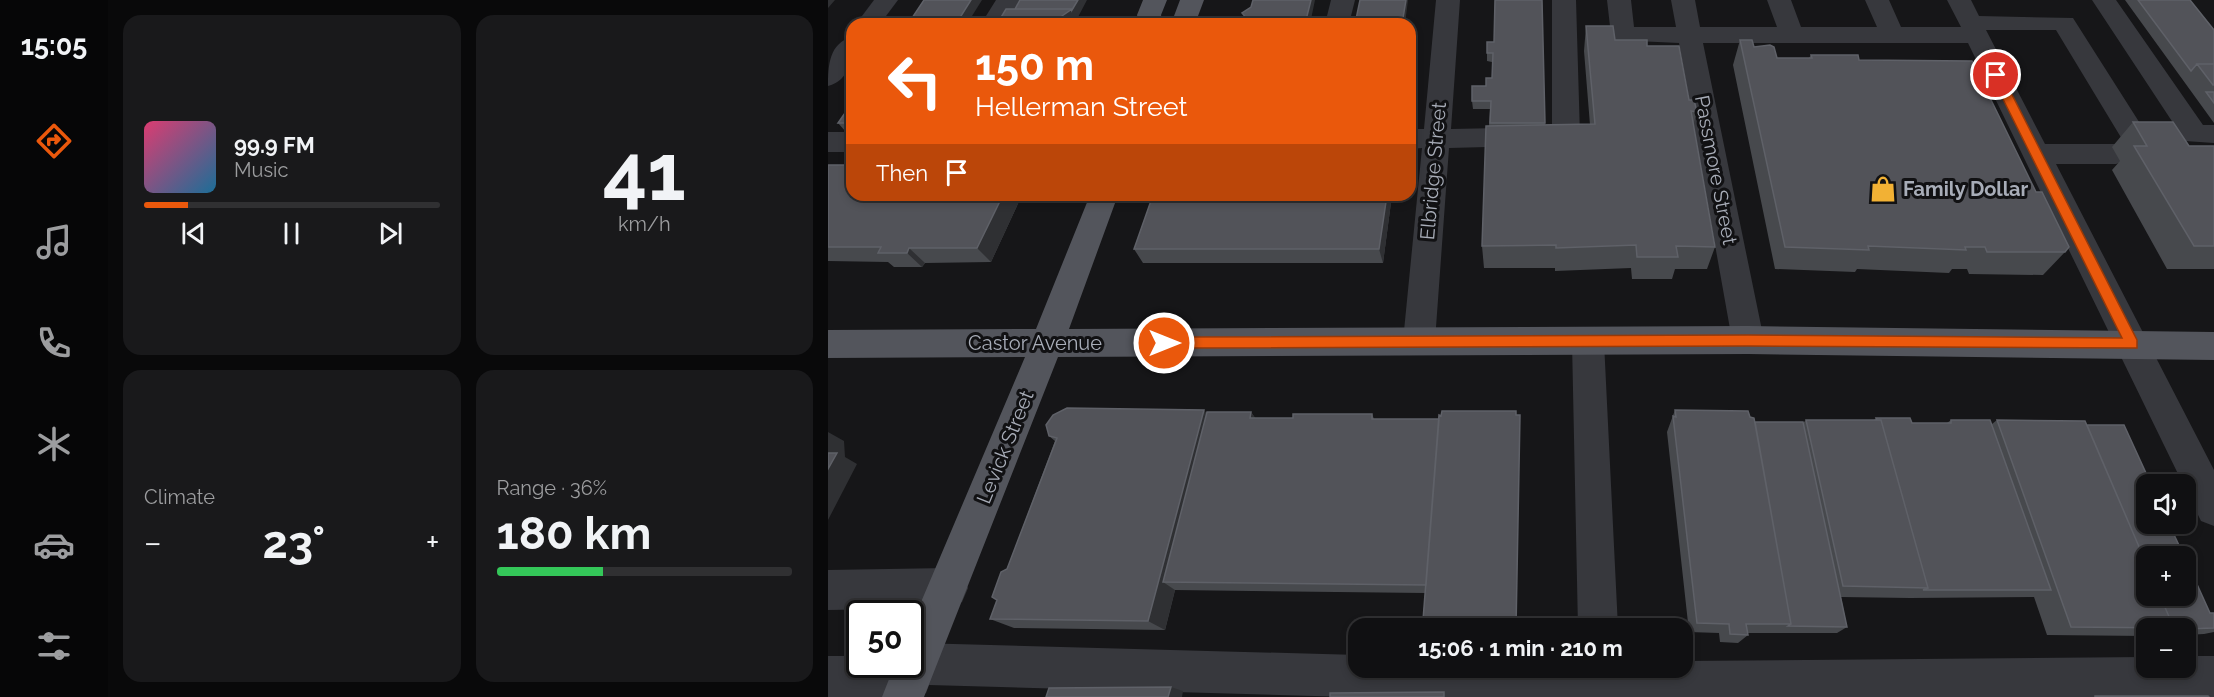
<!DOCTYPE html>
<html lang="en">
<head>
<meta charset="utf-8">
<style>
	:root { --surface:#101012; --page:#19191b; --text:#f1f3f6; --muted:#9c9d9f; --line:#303032; --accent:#ea580c }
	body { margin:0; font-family:Raleway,sans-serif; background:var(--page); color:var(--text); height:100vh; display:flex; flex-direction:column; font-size:22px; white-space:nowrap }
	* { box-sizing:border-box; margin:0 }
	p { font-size:20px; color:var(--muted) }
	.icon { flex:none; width:33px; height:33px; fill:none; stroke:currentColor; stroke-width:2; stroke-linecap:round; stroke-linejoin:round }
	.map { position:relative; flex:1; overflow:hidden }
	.drawer { display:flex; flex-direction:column; gap:15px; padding:15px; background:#09090a; width:720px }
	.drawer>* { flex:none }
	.banner { position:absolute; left:18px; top:18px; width:570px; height:183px; border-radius:18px; box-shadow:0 3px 9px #0003,0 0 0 2px var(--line); background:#ea580c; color:#fff; overflow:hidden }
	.fabs { position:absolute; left:1308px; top:474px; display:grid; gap:12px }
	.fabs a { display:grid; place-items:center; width:60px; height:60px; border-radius:12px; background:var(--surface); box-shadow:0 3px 9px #0003,0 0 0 2px var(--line); font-size:30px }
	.speed { position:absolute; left:18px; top:600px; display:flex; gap:12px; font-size:30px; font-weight:700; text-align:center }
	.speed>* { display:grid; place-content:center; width:78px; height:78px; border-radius:50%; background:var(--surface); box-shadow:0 3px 9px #0003,0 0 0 2px var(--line); line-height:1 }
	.speed .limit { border:3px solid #111; border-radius:9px; background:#fff; color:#111 }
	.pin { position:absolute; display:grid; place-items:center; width:51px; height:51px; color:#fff; margin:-26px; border:3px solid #fff; border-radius:50%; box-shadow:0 2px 6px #0007 }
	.me { position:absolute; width:66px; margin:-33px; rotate:90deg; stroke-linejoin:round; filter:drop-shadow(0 0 4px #0008) }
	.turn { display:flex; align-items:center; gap:21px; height:126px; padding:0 30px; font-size:27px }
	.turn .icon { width:78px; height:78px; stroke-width:2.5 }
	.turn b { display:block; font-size:42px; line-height:51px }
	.then { display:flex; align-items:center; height:57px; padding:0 30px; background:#0003; gap:12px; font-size:22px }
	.big { font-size:45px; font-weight:700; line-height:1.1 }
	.drawer .widget { flex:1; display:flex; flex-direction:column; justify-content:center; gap:9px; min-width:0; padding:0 21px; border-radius:18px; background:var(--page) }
	.drawer .dial { align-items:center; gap:0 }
	.dial b { font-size:78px; line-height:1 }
	.song { display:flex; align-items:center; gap:18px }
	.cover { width:72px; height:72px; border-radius:9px; background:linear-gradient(135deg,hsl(340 70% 55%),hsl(200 70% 35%)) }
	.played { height:6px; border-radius:3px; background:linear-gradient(90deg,var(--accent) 15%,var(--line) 15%) }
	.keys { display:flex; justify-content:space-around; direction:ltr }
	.heat { display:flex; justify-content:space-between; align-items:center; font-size:33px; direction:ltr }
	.charge { height:9px; border-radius:4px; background:linear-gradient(90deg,#34c759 36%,var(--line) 0) }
	.drawer .tiles { flex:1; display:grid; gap:15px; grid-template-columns:repeat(2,1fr) }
	.trip { position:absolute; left:520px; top:618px; width:345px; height:60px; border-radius:18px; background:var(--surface); box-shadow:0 3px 9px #0003,0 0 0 2px var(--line); font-weight:700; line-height:60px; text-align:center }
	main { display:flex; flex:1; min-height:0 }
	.tab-bar { display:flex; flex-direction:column; width:108px; justify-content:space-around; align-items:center; background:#060607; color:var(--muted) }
	.tab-bar .icon { width:42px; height:42px }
	.tab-bar .active { color:var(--accent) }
	.tab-bar b { font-size:27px; color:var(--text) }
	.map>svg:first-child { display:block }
</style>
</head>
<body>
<main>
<nav class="tab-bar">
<b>15:05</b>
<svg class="icon active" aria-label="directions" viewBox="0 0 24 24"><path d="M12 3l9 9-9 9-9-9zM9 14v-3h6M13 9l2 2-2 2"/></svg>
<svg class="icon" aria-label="music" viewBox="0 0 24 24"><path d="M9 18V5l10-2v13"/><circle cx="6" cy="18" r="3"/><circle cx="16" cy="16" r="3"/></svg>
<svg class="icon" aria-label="phone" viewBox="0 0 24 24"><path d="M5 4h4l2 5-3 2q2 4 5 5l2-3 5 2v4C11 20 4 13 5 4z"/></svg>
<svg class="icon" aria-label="climate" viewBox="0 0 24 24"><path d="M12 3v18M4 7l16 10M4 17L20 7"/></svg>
<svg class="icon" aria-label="car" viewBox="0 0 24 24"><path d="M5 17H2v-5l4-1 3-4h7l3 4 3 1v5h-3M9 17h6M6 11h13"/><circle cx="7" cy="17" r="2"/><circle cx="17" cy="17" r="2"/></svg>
<svg class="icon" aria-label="filters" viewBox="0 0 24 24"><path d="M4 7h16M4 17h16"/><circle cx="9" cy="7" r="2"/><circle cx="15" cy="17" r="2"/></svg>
</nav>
<section class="drawer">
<div class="tiles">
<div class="widget">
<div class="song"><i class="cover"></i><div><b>99.9 FM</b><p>Music</p></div></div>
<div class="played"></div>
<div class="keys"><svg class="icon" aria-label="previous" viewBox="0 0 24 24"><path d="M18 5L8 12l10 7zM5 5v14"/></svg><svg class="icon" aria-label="pause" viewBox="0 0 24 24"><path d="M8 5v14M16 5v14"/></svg><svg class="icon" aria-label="next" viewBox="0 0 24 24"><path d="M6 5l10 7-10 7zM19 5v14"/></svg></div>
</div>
<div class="widget dial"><b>41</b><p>km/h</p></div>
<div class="widget"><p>Climate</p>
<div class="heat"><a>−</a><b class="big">23°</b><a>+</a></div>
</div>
<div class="widget"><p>Range · 36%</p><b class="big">180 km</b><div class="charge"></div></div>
</div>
</section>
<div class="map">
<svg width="1386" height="697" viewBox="0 0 1386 697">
	<rect width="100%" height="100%" fill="#161618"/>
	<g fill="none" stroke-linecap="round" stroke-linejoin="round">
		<path fill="#37383d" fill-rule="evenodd" d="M46 0H70L52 24H28Z
			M168 0H192L177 24H153Z
			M503 0H527L521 24H497Z
			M608 0H632L623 129 724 127V0H748L752 136 748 143 738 145 621 148 607 341 603 351 591 355 579 351 575 341 594 148 582 149V129H596Z
			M779 0H803L806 27H848L843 0H867L872 27H949L939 0H963L973 27H1049L1037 0H1061L1073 27H1133L1119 0H1143L1151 16 1245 18 1327 147 1323 154 1313 157 1303 154 1228 30H1158L1217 144H1288L1298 147 1302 154 1298 161 1288 164H1228L1386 470V526L1373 521 1140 43H875L936 340 932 350 920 354 908 350 904 340 851 43 786 40 783 35Z
			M1264 0H1288L1375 125H1386V143L1357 141Z
			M24 37C24 57 23 80 0 86 0 66 1 43 24 37Z
			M0 132H24V152H0Z
			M760 328 772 332 776 342 790 628H750L744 342 748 332Z
			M120 568 134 574 140 588 134 602 120 608 0 610V570Z
			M89 643 531 655V668H855V661L1318 657V668H1358V656H1386V697H521L101 685 98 693 88 697H0V656H32V664H82V646Z"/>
		<path fill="#53555c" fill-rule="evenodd" d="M315 0H339L333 15 335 24H311L309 15Z
			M352 0H376L367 24H343Z
			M262 195H290L241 329 920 326 1386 332V360L920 354 230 357 96 697H54L67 664H82V628L197 357 0 358V330L208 329Z"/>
	</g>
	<path fill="#47494d" d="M714 0 717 125H762L756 51 758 26 787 40 819 46 861 100 869 112 865 125 887 247 879 269H847L844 279H804L803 268 727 271V268H656L654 246 662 109H645L644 101 664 78V62L659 61V47L666 42Z
		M1297 0H1362L1386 30V123Z
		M912 40 949 58H981L983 55 1031 60 1237 252 1215 275 1141 274 1139 269H1124L1121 273 1029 269 1027 272 947 269 905 65Z
		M24 103V132H18L10 123Z
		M1305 122 1361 146H1386V269H1339L1284 170 1292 161 1284 147Z
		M0 165 24 195H194L163 262 97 263 94 267H66L60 262 0 261Z
		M564 195 555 263H315L306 249Z
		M847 410 922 417 927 422 975 423 978 420H1046L1048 418 1084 423H1119L1123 420 1164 424 1169 420 1259 425 1382 613H1386V632L1376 634 1358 635V628H1318V636L1219 635 1206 597 1082 598 1013 597 1019 627 1009 633H920V635L910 643 892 642 891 633 861 632 839 432Z
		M423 412 427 418H465L544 414 546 419 688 628H599L595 620 597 593 347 590 337 630 186 628 162 619 169 600 179 569 227 441 221 436 379 413Z"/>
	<path fill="#2f3033" d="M0 0H7L0 8Z
		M143 0H154L139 24H128Z
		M250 0H259L249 19 252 24H229L234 16Z
		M483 0H487L482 24H477Z
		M578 0H580L577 24H574Z
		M175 195H194L163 262 149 248Z
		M559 195H564L555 263 551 249Z
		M81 248 97 263 94 267 79 253Z
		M376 410 388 425 335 582 347 590 337 630 320 621Z
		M423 412 431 423 422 418Z
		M0 432 16 441 17 457 29 464 0 520Z
		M343 687 355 691 354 697H340Z"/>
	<path fill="#525359" stroke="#5f6168" stroke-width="1.5" d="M96 0H143L128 24H80Z
		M192 0H250L244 10V9H187Z
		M425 0H483L477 24H417L419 19 414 13 423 7Z
		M532 0H578L574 24H527Z
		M667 0H714L717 123H662L663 101H644V86H658V78H664L665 53H659V42H666Z
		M1310 0H1362L1386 30V64H1369L1363 71Z
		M178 9H244L234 16 229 24H169Z
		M758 26H785L787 40H819V46H851L861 100H866L869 112 863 111 887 247 848 246 850 257H809L808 245 728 248V245L654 246 658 126 767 124Z
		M912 40H924L926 47 942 45 946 47 949 58H984L983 55H1030L1031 60 1144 61 1208 192H1214L1241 247 1237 252H1159L1157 247H1137L1138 250 1040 246 1041 250 957 247Z
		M1369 64H1386V85H1385Z
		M1378 92H1386V103Z
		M24 103V123H10Z
		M1305 122H1345L1361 146H1386V246H1366L1306 146H1319Z
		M0 165H24V195H175L149 248H81L79 253H50L53 247H0Z
		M325 195H559L551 249H306Z
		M239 408 376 410 320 621 162 619 169 600 164 597 173 572 179 569 229 438 221 436 218 425 225 415Z
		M847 410 920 411 922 417 926 418 963 624H918L920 635 902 634 901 624 869 623 845 416 848 417Z
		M614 411H688V415H692L688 628H674L675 621 595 620 611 415 613 416Z
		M379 412H423L422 418H465V414H544V419H611L598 585 335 582Z
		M1048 418H1082L1084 423H1123V420H1162L1223 590H1095L1100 588 1053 420H1049Z
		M978 420H1053L1100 588 1015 586Z
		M1169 420 1257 421 1318 563V596H1332L1346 628 1243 627Z
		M927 422H975L1019 627 960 626 963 624Z
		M1259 425H1296L1323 484H1318V524H1341L1356 556H1318V563Z
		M0 453H9L0 469Z
		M1358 560 1382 613H1386V628L1358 629V628H1344H1346L1332 596H1358Z
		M343 687 340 697H218L221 688Z
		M616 692V697H502V693Z
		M1267 696H1380L1381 697H1267Z"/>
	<path fill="#ea580c" stroke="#983908" stroke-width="1.5" d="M1168 71 1174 75 1309 340V348L920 346 336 348 329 343 336 337 920 335 1294 338 1163 75Z"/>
	<defs>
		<g id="shop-bare" transform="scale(2.07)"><path d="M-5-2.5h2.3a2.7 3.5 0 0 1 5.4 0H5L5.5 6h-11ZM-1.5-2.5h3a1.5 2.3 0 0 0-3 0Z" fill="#f2b134" stroke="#111113" stroke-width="2.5" paint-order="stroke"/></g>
	</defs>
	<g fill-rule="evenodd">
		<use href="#shop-bare" x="1055" y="189"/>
	</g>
	<g text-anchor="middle" stroke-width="6" stroke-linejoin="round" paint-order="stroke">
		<g font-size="20" fill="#a8adb8" stroke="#111113">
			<text transform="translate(888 170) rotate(79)" y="7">Passmore Street</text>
			<text transform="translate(605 171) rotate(-85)" y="7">Elbridge Street</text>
			<text x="207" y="350">Castor Avenue</text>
			<text transform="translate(177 447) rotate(-68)" y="7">Levick Street</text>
		</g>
		<g font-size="20" font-weight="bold" fill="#a8adb8" stroke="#111113" text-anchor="start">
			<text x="1075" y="196">Family Dollar</text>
		</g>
	</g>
</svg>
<div class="fabs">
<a><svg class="icon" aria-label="sound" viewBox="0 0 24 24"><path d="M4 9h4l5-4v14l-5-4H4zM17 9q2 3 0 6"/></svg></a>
<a>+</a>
<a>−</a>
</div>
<div class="speed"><div class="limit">50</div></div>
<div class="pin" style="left:1168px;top:75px;background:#d93025"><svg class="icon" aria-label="arrive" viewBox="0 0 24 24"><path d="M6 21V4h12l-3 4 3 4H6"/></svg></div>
<svg class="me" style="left:336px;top:343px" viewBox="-20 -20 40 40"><circle r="17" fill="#ea580c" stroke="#fff" stroke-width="3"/><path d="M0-11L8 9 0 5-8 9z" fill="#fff"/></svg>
<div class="trip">15:06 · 1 min · 210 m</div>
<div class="banner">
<div class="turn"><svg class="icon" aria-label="left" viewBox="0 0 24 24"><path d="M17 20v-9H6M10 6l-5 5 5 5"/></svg><div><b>150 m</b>Hellerman Street</div></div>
<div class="then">Then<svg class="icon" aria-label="arrive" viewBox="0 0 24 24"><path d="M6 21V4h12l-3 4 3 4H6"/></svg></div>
</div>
</div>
</main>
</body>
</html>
